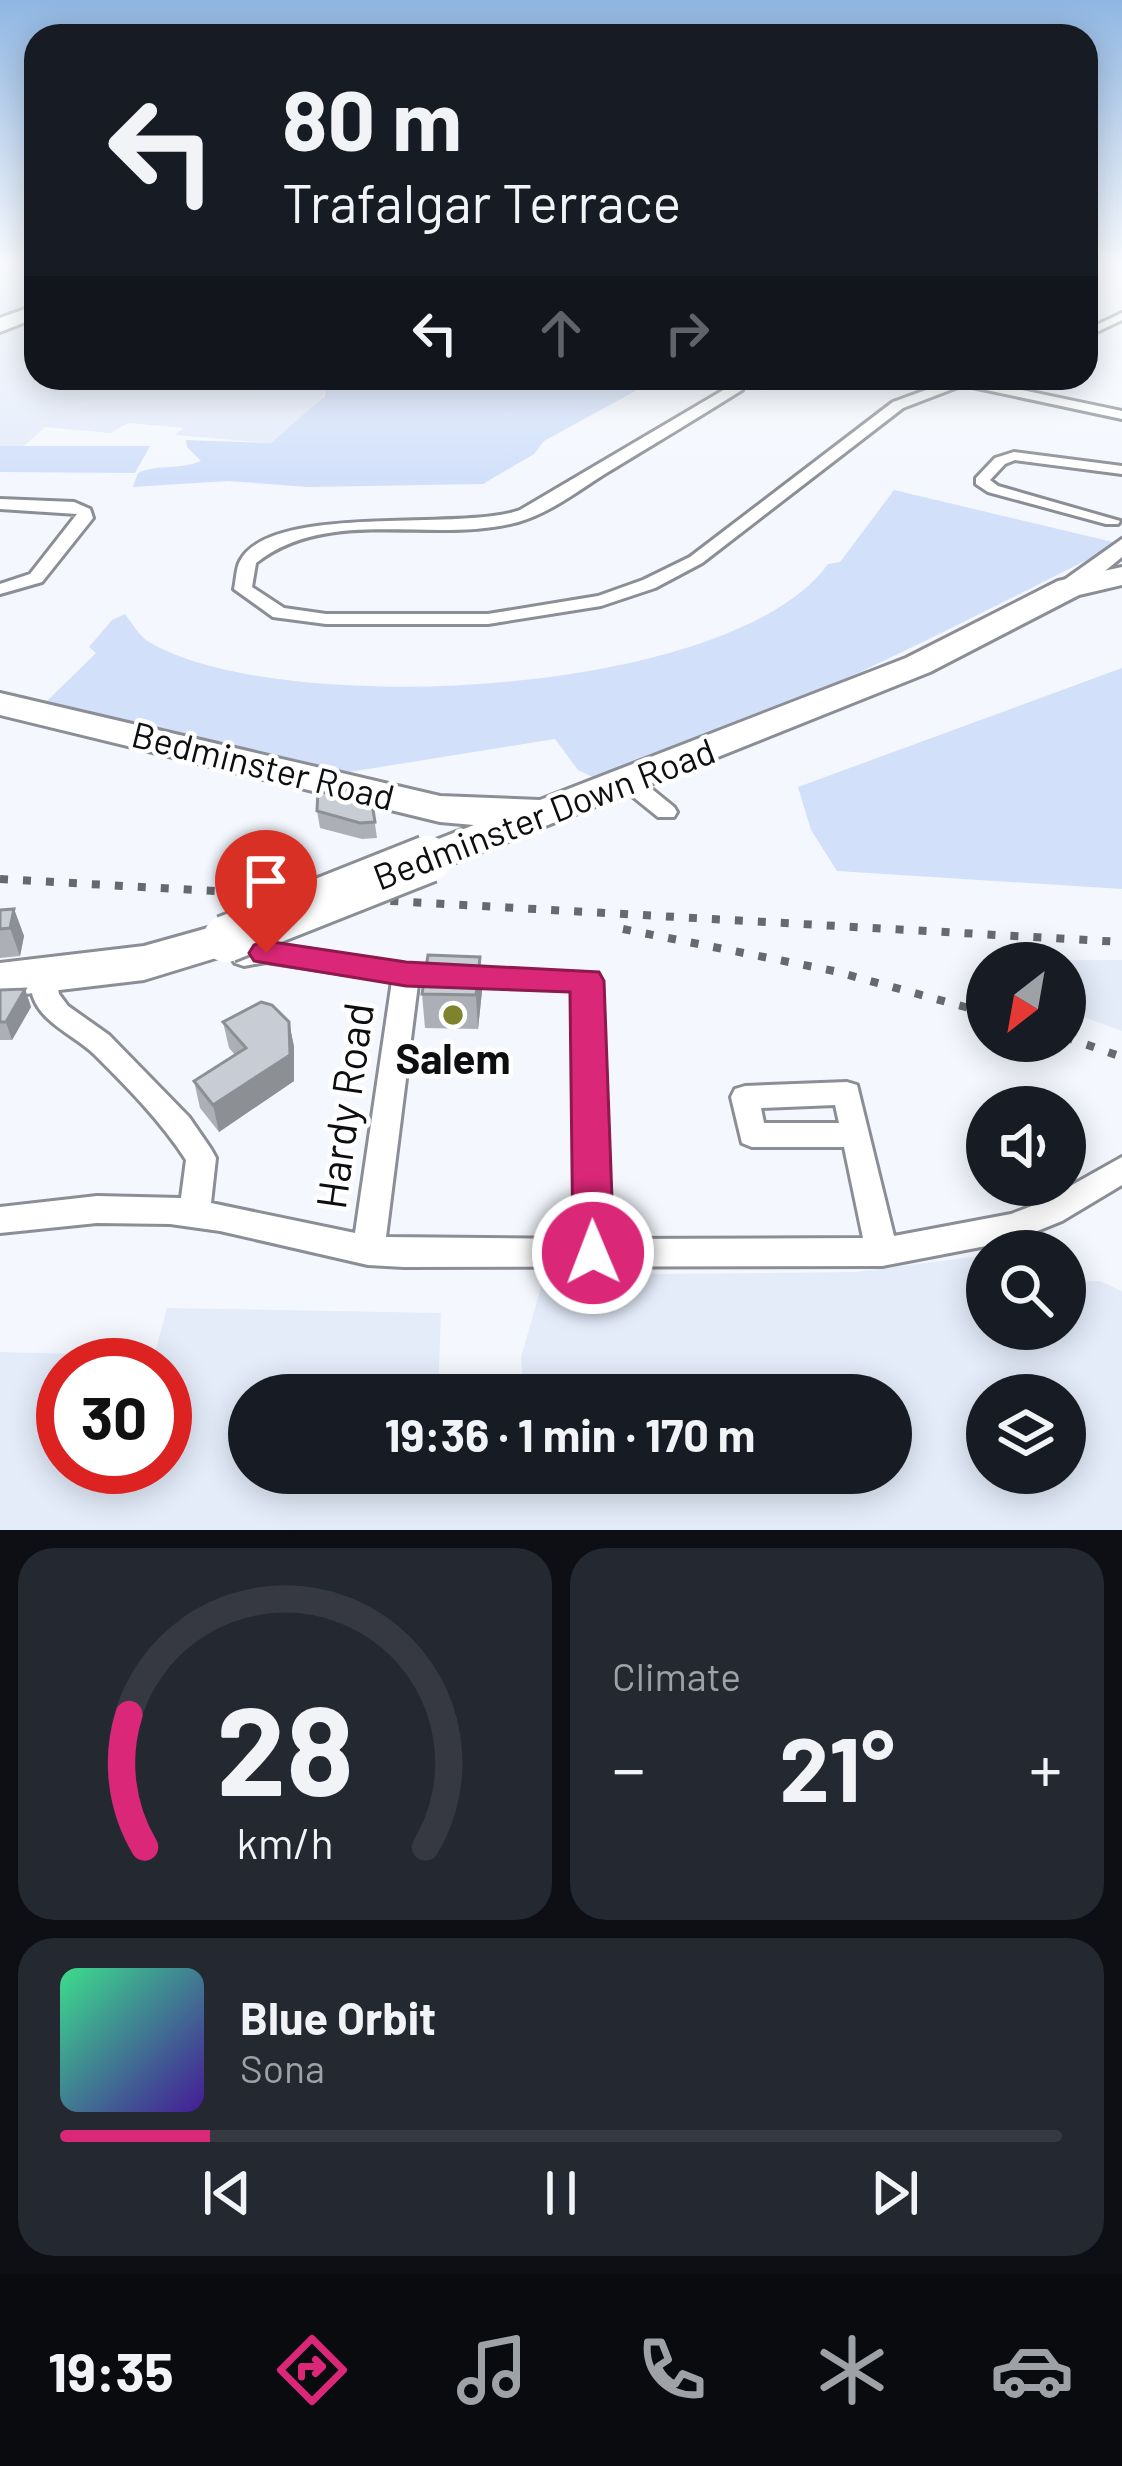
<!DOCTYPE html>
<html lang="en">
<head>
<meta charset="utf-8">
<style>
	:root { --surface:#171b24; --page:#242831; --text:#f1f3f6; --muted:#9ea1a6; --line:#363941; --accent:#db2777 }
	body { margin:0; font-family:Barlow,sans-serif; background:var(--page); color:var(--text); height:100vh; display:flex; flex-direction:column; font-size:45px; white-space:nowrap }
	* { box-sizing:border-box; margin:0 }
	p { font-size:39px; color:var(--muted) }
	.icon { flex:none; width:66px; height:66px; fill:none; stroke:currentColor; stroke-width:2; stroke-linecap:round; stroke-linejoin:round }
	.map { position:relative; height:1530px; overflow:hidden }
	.drawer { display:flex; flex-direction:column; gap:18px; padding:18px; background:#0d0f14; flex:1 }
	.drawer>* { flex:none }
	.guide { position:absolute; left:24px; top:24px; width:1074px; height:366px; border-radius:36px; box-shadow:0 6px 30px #0003; background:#171b24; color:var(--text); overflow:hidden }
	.needle { width:78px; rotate:211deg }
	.tools { position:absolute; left:966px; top:942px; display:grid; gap:24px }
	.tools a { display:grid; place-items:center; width:120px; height:120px; border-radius:50%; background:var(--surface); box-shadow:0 6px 30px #0003; font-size:60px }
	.speed { position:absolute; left:36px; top:1338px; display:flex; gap:24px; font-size:60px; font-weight:700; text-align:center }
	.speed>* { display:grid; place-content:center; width:156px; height:156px; border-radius:50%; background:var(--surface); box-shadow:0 6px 30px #0003; line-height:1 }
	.speed .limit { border:18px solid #d22; background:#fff; color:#111 }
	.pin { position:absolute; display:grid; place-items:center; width:102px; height:102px; color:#fff; margin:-123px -51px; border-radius:50% 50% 50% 0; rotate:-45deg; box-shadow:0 0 12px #0007 }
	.pin .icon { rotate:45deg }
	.me { position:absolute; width:132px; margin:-66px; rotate:359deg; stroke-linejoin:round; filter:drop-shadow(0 0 9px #0008) }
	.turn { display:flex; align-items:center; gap:42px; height:252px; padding:0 60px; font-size:54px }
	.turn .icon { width:156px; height:156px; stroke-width:2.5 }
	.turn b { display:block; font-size:84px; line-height:102px }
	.lanes { display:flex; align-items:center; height:114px; padding:0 60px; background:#0003; justify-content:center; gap:60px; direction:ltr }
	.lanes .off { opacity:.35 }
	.big { font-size:90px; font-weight:700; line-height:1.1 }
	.drawer .widget { flex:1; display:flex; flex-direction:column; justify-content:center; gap:18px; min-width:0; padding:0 42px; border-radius:36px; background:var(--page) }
	.drawer .dial { align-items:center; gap:0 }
	.dial svg { height:312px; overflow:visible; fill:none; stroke:var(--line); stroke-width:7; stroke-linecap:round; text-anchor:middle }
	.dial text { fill:var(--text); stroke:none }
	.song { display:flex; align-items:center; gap:36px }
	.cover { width:144px; height:144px; border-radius:18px; background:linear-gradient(135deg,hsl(150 70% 55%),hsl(260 70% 35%)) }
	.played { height:12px; border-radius:6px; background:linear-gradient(90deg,var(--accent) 15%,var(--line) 15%) }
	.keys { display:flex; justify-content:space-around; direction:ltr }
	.heat { display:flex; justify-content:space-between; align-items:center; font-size:66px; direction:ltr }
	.drawer .tiles { flex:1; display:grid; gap:18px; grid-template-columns:1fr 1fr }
	.widget:last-child { grid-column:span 2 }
	.trip { position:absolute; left:228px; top:1374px; width:684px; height:120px; border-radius:60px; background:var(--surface); box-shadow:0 6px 30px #0003; font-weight:700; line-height:120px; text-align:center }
	.menu { display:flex; height:192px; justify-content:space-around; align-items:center; background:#090b0e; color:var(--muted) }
	.menu .icon { width:84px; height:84px }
	.menu .active { color:var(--accent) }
	.menu b { font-size:54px; color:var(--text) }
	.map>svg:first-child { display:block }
</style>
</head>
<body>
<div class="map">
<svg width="1122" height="1530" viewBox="0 0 1122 1530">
	<rect width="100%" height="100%" fill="#f4f8fe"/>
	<path fill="#e4ecfa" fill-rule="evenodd" d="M0 266H36V306L0 321Z
		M36 319V378H305L318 379 327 389 317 405 271 443 175 435 183 428 129 423 110 433 45 427 24 446H0V335Z
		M1065 960H1122V1031L1065 1010Z
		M987 1255V1329H1065V1282L1100 1281 1122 1291V1530H0V1352L154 1356 167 1308 441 1313 438 1395H249V1473H891V1395H524L521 1357 542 1284 550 1275 855 1272ZM165 1365V1467H63V1365ZM1065 1395V1473H987V1395Z"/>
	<path fill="#d2e0fa" d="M305 378H659L544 441 534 454 483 484 308 487 228 481 133 487 138 473C157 464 180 470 201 461L187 447 186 440 271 443 325 396 326 383Z
		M0 446H150L135 473 0 472Z
		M894 490 1113 542 1105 551C939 634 772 723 593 777L578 770 555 739 349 772 47 701 96 653 89 647 112 620 125 614C132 623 139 636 149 642 282 720 733 697 828 564L840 562Z
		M1122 668V889L837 871 811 830 798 787Z"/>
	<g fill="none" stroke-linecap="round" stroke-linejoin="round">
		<g stroke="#8b8e95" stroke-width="6">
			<path id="street" d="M1086 266H1094L1086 270Z
				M1122 313V320L1086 337V330Z
				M734 378H746L742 390C698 418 652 445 608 472 579 490 550 513 518 522 433 545 330 505 256 563L252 587 284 608 326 614H488L598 596 643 580 690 557 893 402 948 382 940 378H964L1122 411V419L963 385 903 408 702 563 655 588 601 606 488 624H326L273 617 234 589C236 581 236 568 240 561 271 502 462 532 520 510L732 385Z
				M1014 452 1122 466V474L1015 460 1005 464 990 480 998 486 1120 521 1118 524H1106L988 492 976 484V478L995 458Z
				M0 499 74 502 90 509 93 518 42 582 0 594V584L30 574 77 514 0 509Z
				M629 776 637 777 674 807 677 812 674 817H658L621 787 618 782Z
				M266 944 406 965 596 974 600 981 608 1239 863 1238 844 1147H752L742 1143 731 1097 735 1089 745 1086 847 1082 857 1085 894 1236 1011 1214 1040 1203 1122 1157V1185L1062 1221 1012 1241 882 1266 404 1267 368 1265 220 1231 170 1224 97 1223 0 1233V1207L97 1196 181 1198 186 1160C161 1121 127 1087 94 1054 75 1036 42 1023 33 997 30 987 32 977 36 969L45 967 54 969 59 994 68 1006 109 1035 189 1117 211 1149 216 1158 211 1203 355 1233 392 981 266 962 244 966 235 963 231 957 235 951ZM418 984 574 990 577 1239 386 1237ZM835 1105 839 1123H764L761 1108Z"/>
		</g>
		<g stroke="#8b8e95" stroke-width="6">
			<path id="secondary" d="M1122 539V557L1078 593H1060V583Z"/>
		</g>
		<g stroke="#8b8e95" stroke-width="6">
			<path id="highway" d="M36 305V318L0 332V318Z
				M1122 567V585L1079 595 930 672 428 873 413 869 407 859 413 849 474 825 440 822 0 715V693L440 796 540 800 906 658 1058 581Z
				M226 923 242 928 249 939 242 950 144 980 0 997V963L144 946Z"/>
		</g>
		<use href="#street" fill="#fff" fill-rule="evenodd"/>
		<use href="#secondary" fill="#fff" fill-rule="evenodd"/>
		<use href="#highway" fill="#fff" fill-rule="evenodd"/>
		<path stroke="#66696d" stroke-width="8" stroke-dasharray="8 15" stroke-linecap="butt" d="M0 879 1122 942
			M623 929 834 971 987 1013
			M1065 1037 1122 1057"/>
		<g stroke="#8b8e95" stroke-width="52" stroke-linecap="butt">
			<path id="highway-bridge" d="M226 939 428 859"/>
		</g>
		<use href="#highway-bridge" stroke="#fff" stroke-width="46"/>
	</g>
	<path fill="#acafb6" d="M361 794 362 801 372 803 377 838 362 839 320 828 317 811 335 795Z
		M14 909 24 936 20 956 0 958V910Z
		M480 957 482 991 478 1029 425 1028 422 994Z
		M25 989 31 1007 12 1040H0V990Z
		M223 1022H289L294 1047V1081L219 1132 200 1108 194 1081 235 1055 229 1048Z"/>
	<path fill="#8c8f94" d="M14 909 24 936 20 956 10 928Z
		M480 957 482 991 478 1029 476 995Z
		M25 989 31 1007 12 1040 6 1022Z
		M289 1022 294 1047V1081L219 1132 213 1105Z"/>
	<path fill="#c8ccd4" stroke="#8c8f94" stroke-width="3" d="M341 788 361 794 357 800 372 803 375 822 360 823 317 811 318 791 335 795Z
		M14 909 10 928 0 929V910Z
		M428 955 480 957 476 995 422 994Z
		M25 989 6 1022H0V990Z
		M261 1002 272 1005 289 1022 290 1055 213 1105 194 1081 246 1048 223 1022Z"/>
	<linearGradient id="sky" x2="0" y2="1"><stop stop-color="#8fb6e2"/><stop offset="0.55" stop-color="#fafcff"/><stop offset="1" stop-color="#fafcff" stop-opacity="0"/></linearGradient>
	<rect width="1122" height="480" fill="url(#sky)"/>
	<path fill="#db2777" stroke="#8e194d" stroke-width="3" d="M266 941 406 962 599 972 604 981 614 1253 608 1266 593 1272 579 1266 573 1253 570 992 406 986 254 961 249 953 254 945Z"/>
	<circle fill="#7e832e" stroke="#fff" stroke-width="4.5" cx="453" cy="1015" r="12"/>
	<g text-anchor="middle" stroke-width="9" stroke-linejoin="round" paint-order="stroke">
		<g font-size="36" fill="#0c0e10" stroke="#fff">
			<text transform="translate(263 766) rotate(14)" y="13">Bedminster Road</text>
			<text transform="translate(544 814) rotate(-21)" y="13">Bedminster Down Road</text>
		</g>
		<g font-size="42" font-weight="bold" fill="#0c0e10" stroke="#fff">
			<text x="453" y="1074">Salem</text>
		</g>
		<g font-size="42" fill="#0c0e10" stroke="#fff">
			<text transform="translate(345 1106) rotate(-82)" y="15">Hardy Road</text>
		</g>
	</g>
</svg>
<div class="tools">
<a><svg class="needle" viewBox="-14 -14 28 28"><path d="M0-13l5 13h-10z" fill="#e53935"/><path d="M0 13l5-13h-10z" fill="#9ea1a6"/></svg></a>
<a><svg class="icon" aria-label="sound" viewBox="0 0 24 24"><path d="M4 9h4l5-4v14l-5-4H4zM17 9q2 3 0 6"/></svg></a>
<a><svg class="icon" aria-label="search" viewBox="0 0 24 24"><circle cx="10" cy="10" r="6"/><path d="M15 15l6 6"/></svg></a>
<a><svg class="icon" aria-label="layers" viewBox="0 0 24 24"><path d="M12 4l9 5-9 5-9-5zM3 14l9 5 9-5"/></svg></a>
</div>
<div class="speed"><div class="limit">30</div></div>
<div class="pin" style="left:266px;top:953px;background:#d93025"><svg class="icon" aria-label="arrive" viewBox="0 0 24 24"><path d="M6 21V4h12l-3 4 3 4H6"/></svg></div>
<svg class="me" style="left:593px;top:1253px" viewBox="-20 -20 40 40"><circle r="17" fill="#db2777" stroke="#fff" stroke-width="3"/><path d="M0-11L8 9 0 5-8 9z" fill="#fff"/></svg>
<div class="trip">19:36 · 1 min · 170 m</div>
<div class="guide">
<div class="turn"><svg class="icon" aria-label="left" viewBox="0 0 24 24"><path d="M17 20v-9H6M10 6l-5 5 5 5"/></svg><div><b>80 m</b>Trafalgar Terrace</div></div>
<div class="lanes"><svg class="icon" aria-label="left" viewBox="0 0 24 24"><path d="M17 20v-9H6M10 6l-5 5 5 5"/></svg><svg class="icon off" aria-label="ahead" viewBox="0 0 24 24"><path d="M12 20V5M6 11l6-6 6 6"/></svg><svg class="icon off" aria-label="right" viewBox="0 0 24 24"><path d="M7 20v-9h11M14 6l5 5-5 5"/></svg></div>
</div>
</div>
<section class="drawer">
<div class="tiles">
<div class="widget dial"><svg viewBox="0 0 100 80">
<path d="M14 69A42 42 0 1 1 86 69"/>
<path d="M14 69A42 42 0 0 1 10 35" stroke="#db2777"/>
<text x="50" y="56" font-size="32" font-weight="700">28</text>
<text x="50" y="72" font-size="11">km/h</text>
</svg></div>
<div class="widget"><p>Climate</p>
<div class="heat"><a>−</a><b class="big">21°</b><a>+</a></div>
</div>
<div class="widget">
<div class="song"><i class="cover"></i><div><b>Blue Orbit</b><p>Sona</p></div></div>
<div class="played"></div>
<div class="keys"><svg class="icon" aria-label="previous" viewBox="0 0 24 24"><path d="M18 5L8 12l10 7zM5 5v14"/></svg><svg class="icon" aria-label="pause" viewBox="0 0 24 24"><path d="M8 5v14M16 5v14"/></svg><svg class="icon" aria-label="next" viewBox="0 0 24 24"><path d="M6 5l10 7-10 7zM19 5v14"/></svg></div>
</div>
</div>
</section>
<nav class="menu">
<b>19:35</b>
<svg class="icon active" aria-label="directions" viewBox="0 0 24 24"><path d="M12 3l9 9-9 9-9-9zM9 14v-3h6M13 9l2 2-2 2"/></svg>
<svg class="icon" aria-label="music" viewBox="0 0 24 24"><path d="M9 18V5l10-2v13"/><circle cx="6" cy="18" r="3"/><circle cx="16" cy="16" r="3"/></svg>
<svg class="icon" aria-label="phone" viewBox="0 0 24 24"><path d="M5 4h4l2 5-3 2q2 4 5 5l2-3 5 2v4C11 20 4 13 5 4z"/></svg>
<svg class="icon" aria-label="climate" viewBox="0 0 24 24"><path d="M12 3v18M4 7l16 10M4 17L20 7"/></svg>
<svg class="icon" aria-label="car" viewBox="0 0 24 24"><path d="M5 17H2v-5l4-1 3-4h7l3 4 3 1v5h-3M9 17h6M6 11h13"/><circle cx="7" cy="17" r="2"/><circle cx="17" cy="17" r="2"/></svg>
</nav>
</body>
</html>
